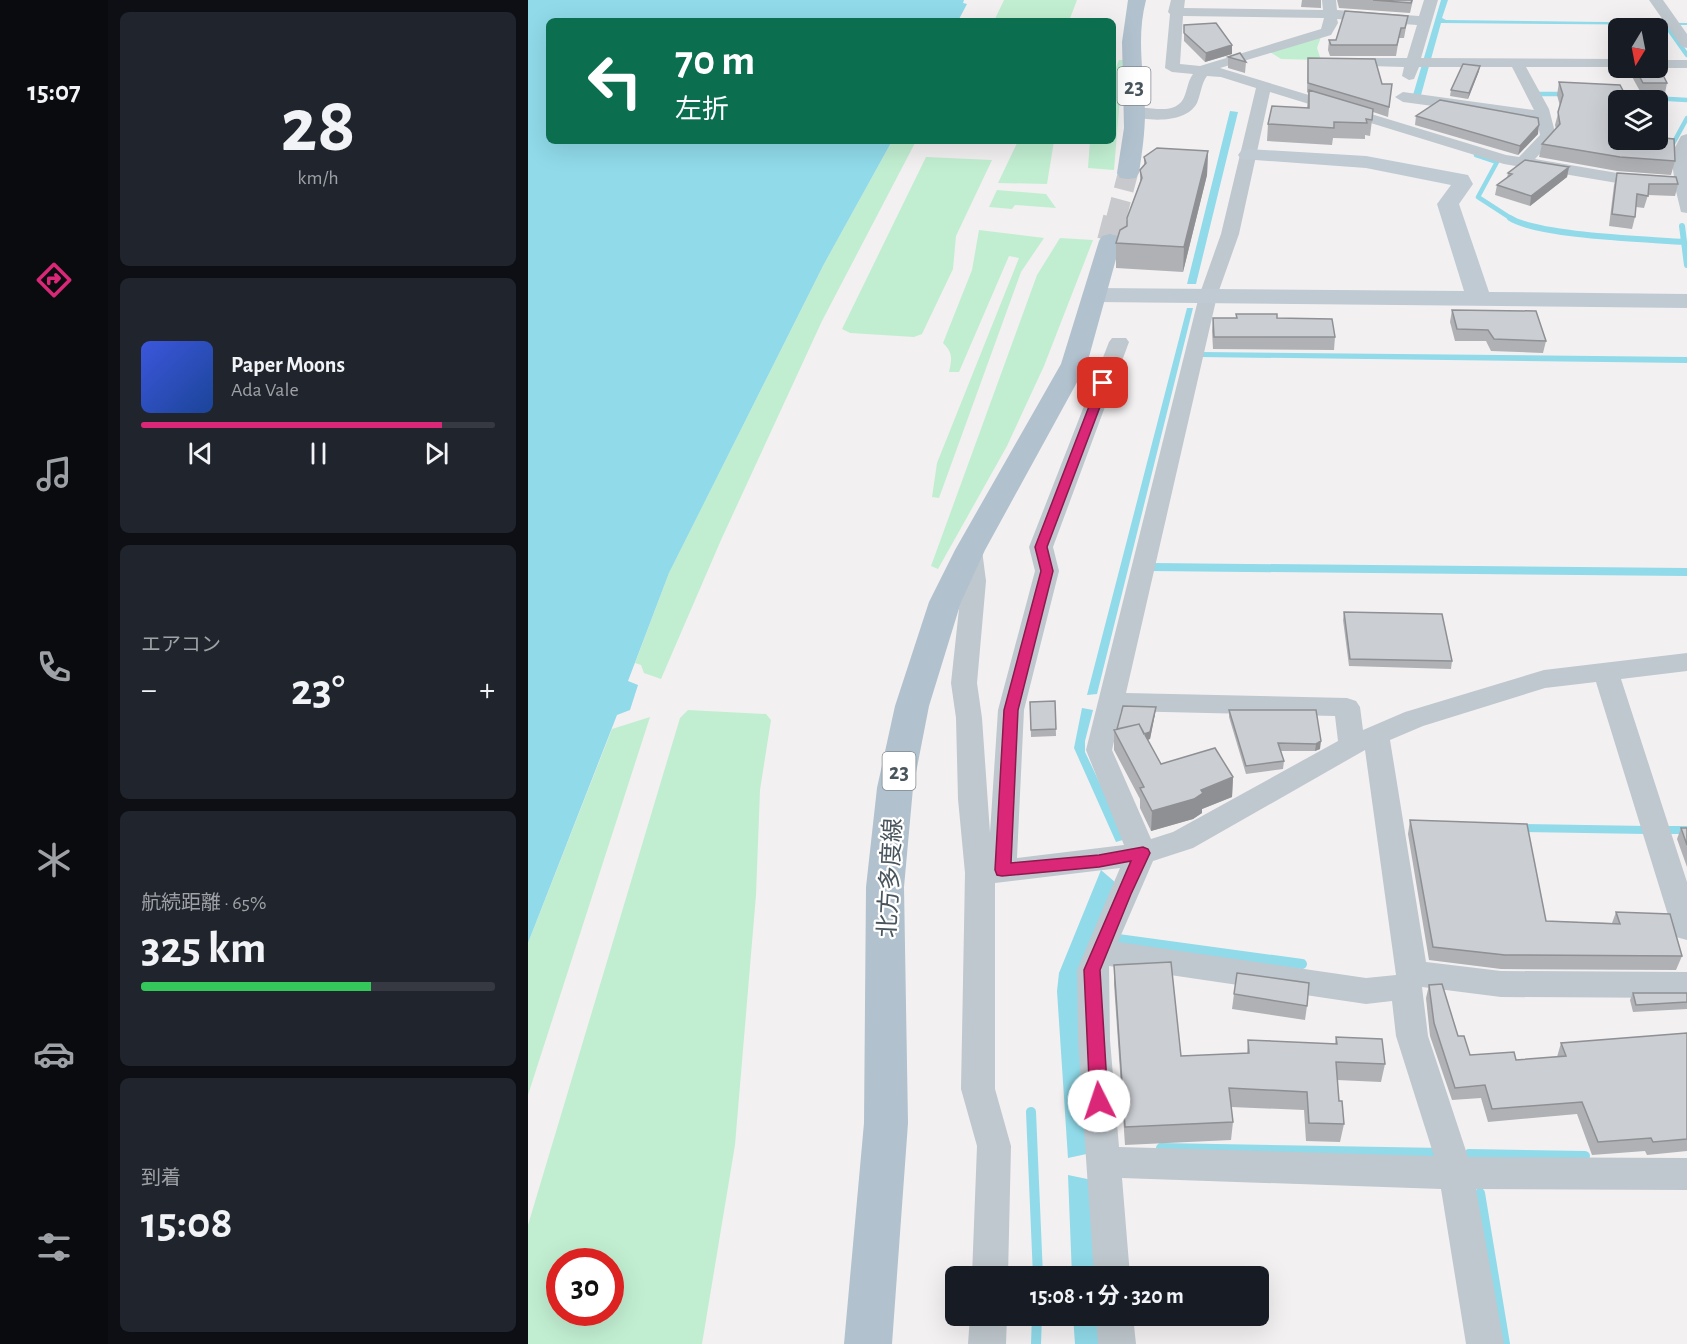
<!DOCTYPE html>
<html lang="ja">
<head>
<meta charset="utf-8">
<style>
	:root { --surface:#171b24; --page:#20242c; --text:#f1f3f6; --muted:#9ea1a6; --line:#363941; --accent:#db2777 }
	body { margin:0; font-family:"Alegreya Sans","Noto Sans JP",sans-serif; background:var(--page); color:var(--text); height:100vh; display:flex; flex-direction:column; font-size:22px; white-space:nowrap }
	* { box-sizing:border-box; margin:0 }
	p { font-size:20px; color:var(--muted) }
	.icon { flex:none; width:33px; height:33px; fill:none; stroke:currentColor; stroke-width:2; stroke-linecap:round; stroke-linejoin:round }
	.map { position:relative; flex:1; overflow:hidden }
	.details { display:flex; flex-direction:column; gap:12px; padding:12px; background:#0d0f14; width:420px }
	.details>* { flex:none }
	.guide { position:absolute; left:18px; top:18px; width:570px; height:126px; border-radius:9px; box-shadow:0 6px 24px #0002; background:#0b6e4f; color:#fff; overflow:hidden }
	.needle { width:39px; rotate:190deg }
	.controls { position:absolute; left:1080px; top:18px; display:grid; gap:12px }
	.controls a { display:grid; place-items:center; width:60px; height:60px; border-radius:9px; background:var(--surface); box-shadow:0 6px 24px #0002; font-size:30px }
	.speed { position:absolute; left:18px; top:1248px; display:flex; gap:12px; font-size:30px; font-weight:700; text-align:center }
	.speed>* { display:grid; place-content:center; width:78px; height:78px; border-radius:50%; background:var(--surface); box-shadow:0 6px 24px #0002; line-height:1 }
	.speed .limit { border:9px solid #d22; background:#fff; color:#111 }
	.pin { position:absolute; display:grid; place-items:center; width:51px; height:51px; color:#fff; margin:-26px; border-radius:12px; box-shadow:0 3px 9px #0006 }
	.me { position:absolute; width:66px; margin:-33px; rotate:356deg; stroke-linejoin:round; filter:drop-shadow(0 0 4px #0008) }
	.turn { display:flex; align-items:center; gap:21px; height:126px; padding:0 30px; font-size:27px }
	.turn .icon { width:78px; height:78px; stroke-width:2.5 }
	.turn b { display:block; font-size:42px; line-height:51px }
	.big { font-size:45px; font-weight:700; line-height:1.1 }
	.details .tile { flex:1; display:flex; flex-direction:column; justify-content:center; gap:9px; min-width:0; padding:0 21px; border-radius:9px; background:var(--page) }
	.details .dial { align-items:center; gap:0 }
	.dial b { font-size:78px; line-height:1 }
	.song { display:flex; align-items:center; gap:18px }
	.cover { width:72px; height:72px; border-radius:9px; background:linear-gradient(135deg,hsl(230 70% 55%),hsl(220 70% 35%)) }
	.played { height:6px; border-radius:3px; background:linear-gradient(90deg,var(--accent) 85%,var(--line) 85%) }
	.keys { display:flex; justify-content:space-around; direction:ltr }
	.heat { display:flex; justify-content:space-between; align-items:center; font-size:33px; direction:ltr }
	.charge { height:9px; border-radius:4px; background:linear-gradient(90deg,#34c759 65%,var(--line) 0) }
	.trip { position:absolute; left:417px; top:1266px; width:324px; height:60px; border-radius:9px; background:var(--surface); box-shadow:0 6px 24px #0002; font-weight:700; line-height:60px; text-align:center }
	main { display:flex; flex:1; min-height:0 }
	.tabs { display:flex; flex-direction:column; width:108px; justify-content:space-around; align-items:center; background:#090b0e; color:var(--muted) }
	.tabs .icon { width:42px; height:42px }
	.tabs .current { color:var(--accent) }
	.tabs b { font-size:27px; color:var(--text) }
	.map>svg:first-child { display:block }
</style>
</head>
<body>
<main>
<nav class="tabs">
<b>15:07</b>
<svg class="icon current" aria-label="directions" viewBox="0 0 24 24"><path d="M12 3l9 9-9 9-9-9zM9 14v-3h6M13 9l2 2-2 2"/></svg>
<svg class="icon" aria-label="music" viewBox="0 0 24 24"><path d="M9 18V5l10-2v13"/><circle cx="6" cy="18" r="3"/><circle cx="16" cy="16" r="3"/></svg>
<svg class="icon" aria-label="phone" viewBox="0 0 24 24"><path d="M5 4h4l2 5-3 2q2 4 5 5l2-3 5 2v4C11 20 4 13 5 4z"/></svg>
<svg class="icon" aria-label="climate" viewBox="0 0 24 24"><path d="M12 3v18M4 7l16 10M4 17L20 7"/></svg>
<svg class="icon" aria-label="car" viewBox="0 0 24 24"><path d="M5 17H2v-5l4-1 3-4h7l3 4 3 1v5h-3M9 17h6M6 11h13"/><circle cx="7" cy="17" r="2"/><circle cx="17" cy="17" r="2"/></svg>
<svg class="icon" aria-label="filters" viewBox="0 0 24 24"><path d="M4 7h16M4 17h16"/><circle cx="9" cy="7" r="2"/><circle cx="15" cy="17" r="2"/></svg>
</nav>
<section class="details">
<div class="tile dial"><b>28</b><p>km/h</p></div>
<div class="tile">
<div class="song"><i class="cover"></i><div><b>Paper Moons</b><p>Ada Vale</p></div></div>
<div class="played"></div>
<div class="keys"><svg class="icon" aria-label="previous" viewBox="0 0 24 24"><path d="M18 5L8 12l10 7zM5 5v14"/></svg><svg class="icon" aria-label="pause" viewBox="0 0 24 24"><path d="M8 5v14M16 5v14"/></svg><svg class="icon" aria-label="next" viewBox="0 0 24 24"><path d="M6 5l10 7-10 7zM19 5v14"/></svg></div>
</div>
<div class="tile"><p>エアコン</p>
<div class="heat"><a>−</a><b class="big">23°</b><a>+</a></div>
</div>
<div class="tile"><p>航続距離 · 65%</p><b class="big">325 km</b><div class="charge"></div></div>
<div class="tile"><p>到着</p><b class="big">15:08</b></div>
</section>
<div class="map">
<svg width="1159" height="1344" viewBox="0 0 1159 1344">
	<rect width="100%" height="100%" fill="#f3f0f1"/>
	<path fill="#c1eed1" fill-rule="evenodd" d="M476 0H549L541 21H466Z
		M793 37 789 48 793 60 753 59 742 52Z
		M591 60H595L586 170 560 168 562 141H585V75Z
		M364 141H388L294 321 193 540 133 679 116 673 113 665 107 663 141 573 296 264Z
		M490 141H526L519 184 470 183Z
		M398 157 464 160 428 236 425 269 394 334 386 337 322 333 314 329Z
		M469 190 518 194 528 208 487 205 484 209 461 207Z
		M451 230 516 238 493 272 411 498 404 497 409 463 491 258 481 256 431 372H421C424 358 425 353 415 343L444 270Z
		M532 238 565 240 516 366 479 446 410 569 403 566 509 275Z
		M160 710 238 714 243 720 232 790 228 895 207 1145 174 1344H0V1225L152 718ZM32 1262H82V1312H32Z
		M122 717 0 1095V943L84 729Z"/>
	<path fill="#90dae9" d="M0 0H436L435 3 439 4 430 21H21V141H364L296 264 141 573 100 681 110 685 102 710 89 715 0 943Z
		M913 0H920L914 18 918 20 1159 23V25L913 23 893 95H885Z
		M702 111 710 112 668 284H659Z
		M659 308H665L569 694 559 695Z
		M673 352 1159 357V363L672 357Z
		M554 708 565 710 557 741V752L598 839 588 842 546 748Z
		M573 870 588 883 563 1153 540 1158 529 991 531 973Z
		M540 1175 564 1180 569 1276H544Z
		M545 1316H572L573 1344H547Z"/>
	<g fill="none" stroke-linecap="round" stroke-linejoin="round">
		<path stroke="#90dae9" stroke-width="4.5" d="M1137 24 1159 55
			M1011 94H1038
			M1089 96 1159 100
			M1142 149 1159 118
			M948 155 969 162 950 197 984 219"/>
		<path stroke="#90dae9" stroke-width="6" d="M982 218C1011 236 1117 239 1156 242
			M1154 226 1159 265"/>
		<path stroke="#90dae9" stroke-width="8" d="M623 567 1159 572
			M993 828 1119 830
			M1138 830H1159"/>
		<path stroke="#90dae9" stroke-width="10" d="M590 939 774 964
			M503 1112 510 1276
			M633 1148 915 1153
			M941 1154 1057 1156
			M952 1193 977 1344
			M508 1344 509 1316"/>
		<path stroke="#c8c9cc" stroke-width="20" stroke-dasharray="20 10" stroke-linecap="butt" d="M588 219 600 173"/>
		<path stroke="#c8c9cc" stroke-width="26" stroke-dasharray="26 13" stroke-linecap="butt" d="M582 241 588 218"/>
		<path fill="#bfc8ce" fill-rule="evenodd" d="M643 0H657L656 8 795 10 794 0H808L809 10 891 16 896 0H910L893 58 1090 59V67H998L1021 109 1028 136 1007 159 1089 173 1146 177 1143 155 1153 136 1159 134V213L1153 212 1147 187 1089 183 976 164 742 92 711 234 689 296 598 693 819 698 828 701 832 707 835 730 877 712 1016 670 1159 653V671L1093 679 1159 882V940L1148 937 1144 928 1068 682 1017 688 895 726 862 740 898 962 973 971 1159 972V998L973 997 894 987 900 1036 940 1157 1159 1158V1190L948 1189 976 1344H938L913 1189 594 1178 602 1276H566L550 1040 549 970 592 868 467 883V1089L483 1146 480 1276H444L449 1146 433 1089 437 873 430 799 428 718 423 683 434 581 430 550 434 545 442 543 450 545 454 550 458 581 449 683 454 718 462 833 470 710 507 571 501 547 581 342 584 338H598L601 342 525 547 531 571 496 710 489 858 596 845 558 750 671 296 693 234 728 88 693 77 679 76C673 84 673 94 669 103 658 124 620 121 602 116L599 113C612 99 639 119 654 101 659 94 659 82 665 74L644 72 637 68 642 14 640 12ZM655 16 796 18 793 29 672 66 652 64ZM809 19 889 25 879 58H812L805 62 807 65 876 67 874 76 881 80 886 79 891 67H984L1006 110 875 92 867 97 875 102 1009 120 1012 135 991 157 978 155 692 68 803 35 810 23ZM593 711 807 716 810 741 645 832 623 839 584 750ZM837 750 868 975 838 978 590 942 625 861 665 848ZM581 966 838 1004 864 1001 868 1036 906 1156 591 1147 582 1040Z
			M1121 0H1135L1159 34V48L1154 47Z
			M1130 60H1159V68H1127H1130Z
			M442 1316H479L478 1344H440Z
			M568 1316H605L608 1344H570Z"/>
		<path fill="#bfcad3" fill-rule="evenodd" d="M720 149 838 156 940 175 945 184 931 204 961 292 1159 294V308L568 302 559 300 556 295 559 290 568 288 936 291 909 204 923 185 838 168 713 159 710 155 713 151Z"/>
		<path fill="#b1c1ce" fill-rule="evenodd" d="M600 0H618C608 38 616 74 617 112 617 133 614 153 611 173L608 178 600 179 592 178 589 173 596 128 594 42Z
			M582 234 590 236 593 241 559 364 457 550 433 602 401 706 385 788 376 887 380 1123 364 1344H316L336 1123 338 887 349 788 367 706 401 602 427 550 533 364 571 241 574 236Z"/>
	</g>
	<path fill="#afb1b5" d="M774 0H793V8L773 7Z
		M809 0H885L882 13 811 8Z
		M880 16 876 38H871L868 56H802L800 50 801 40H808Z
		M656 25 704 45V54L677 62 656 41Z
		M700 57 718 62 717 73 700 68Z
		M780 58 854 84H864L860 117 845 112 842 136 837 135V139L805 138 804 145 739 141 740 124 779 108 780 93 779 92Z
		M1104 68H1130L1139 83 1137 93H1113L1102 73Z
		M951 71 940 99 922 96 923 90Z
		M1031 82 1090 140 1136 138 1147 161 1143 175 1089 171 1011 157 1014 144 1028 129 1027 125 1032 106 1029 95Z
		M888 116 1010 134 990 155 887 125Z
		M680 151 679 175 655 272 588 268V243L599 226V218L612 182V170L616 166V157Z
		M1041 167 1039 177 1002 206 967 195 969 185 979 178 980 173Z
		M1089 173 1150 184 1147 196 1120 195 1116 208 1108 207 1107 217 1104 229 1081 226 1086 185Z
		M924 310 1018 341 1015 353 963 351 958 341H927L922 322Z
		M708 314 749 318 807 337 806 350 685 349 684 331 685 318H708Z
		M816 612 924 661 923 669 821 666 815 620Z
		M527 701 528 736 503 737 502 702Z
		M701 710H788L792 749 787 751H752L756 761 755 769 718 774 701 717Z
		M627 714 622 739 620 740 633 764 705 777 704 797 674 809V813L665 819 623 831 612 808V799L586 750V730Z
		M882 820 1018 921 1084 923 1088 912 1154 956 1148 970 973 969 901 960 880 834Z
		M1153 828H1159V867L1149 839Z
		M586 965 653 1056 719 1053 720 1040 807 1044 808 1037 857 1064 853 1082 809 1080 811 1101 816 1124 812 1142 778 1141 776 1110 703 1107 705 1122 703 1140 597 1145 586 984Z
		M901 985 930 1036 942 1055 988 1060 1029 1057 1033 1043 1159 1033V1151L1119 1155 1117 1151 1064 1155 1049 1114 960 1122 953 1098 924 1100 902 1036 898 998Z
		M1105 993H1159V1009L1105 1012 1102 1000Z
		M706 994 779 1006 777 1020 704 1009Z"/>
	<path fill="#8e9094" d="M704 45V54L677 62 678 53Z
		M952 66 951 71 940 99 941 93Z
		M1011 125 1010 134 990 155 992 146Z
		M680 151 679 175 655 272 656 247Z
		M1041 167 1039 177 1002 206 1003 196Z
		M628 707 627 714 622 739 595 746Z
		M793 741 792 749 787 751 788 744Z
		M705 777 704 797 674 809V813L665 819 623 831 624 811Z"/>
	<path fill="#cbced3" stroke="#8e9094" stroke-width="1.5" d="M845 0H884L883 3Z
		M817 11 880 16 877 28H873L869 45H803L801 40H808Z
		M688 23 704 45 678 53 656 33V25Z
		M712 53 718 62 700 57Z
		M780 58 847 59 854 84H864L861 107 780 83Z
		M935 64 952 66 941 93 923 90Z
		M1130 65 1139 83H1115L1107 68H1130Z
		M1031 82 1092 85 1100 100H1090V140H1130V118L1139 119 1136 138 1146 139 1147 161 1092 157 1014 144 1032 124 1030 112 1035 95Z
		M781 90 845 109 844 120 838 119 839 123 806 122V128L740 124 744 106 781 108Z
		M912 100 1010 118 1011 125 992 146 888 116Z
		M629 148 680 151 656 247 588 243 592 230 599 226V218L614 178 612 170 618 163 616 157Z
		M997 160 1041 167 1003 196 969 185 984 174 980 173Z
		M1089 173 1148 177 1150 184H1121L1120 196 1109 194 1107 217 1084 214Z
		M924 310 1008 311 1018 341 966 339 960 330 929 329Z
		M708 314H749V318L804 319 807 337H686L685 318H709Z
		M816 612 914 614 924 661 822 659Z
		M527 701 528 729 503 730 502 702Z
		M595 706 628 707 622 732 616 734 611 724 589 729Z
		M701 710H788L793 741 788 744 750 743 756 761 718 766Z
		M611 724 633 764 687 748 705 777 673 790 675 793 666 799 624 811 612 788 616 787 586 730Z
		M882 820 999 824 1018 921 1092 924 1088 912 1142 914 1154 956 977 955 905 947Z
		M1153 828H1159V845Z
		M643 962 653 1056 721 1053 720 1040 809 1044 808 1037 854 1039 857 1064 808 1062 811 1101H814L816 1124 781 1123 779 1092 701 1088 705 1122 597 1127 586 965Z
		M709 973 781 983 779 1006 706 994Z
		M914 984 930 1036H936L942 1055 986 1052 988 1060 1038 1056 1033 1043 1159 1033V1139L1125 1142 1123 1138 1070 1142 1054 1102 964 1109 957 1085 927 1088 906 1023 901 985Z
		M1105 993H1159V1002L1108 1005Z"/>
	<path fill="#db2777" stroke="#8e194d" stroke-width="1.5" d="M575 380 581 383 519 547 525 571 490 710 483 863 571 855 615 847 620 849 622 853 603 894 572 970 580 1101 577 1107 571 1109 565 1107 562 1101 556 970 603 861 571 867 474 876 469 875 467 870 476 710 513 571 507 547 570 383Z"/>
	<g text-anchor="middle" stroke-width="4.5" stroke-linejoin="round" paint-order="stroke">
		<g fill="#fff" stroke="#80888e" stroke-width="1.5">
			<rect x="589.5" y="67" width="33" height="38" rx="4.5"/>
			<rect x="354.5" y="752" width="33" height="38" rx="4.5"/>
		</g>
		<g font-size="22" font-weight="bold" fill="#49555d">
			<text x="606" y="94">23</text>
			<text x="371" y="779">23</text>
		</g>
		<g font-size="24" fill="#49555d" stroke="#fff">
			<text transform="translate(362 878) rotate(-87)" y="8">北方多度線</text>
		</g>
	</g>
</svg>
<div class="controls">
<a><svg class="needle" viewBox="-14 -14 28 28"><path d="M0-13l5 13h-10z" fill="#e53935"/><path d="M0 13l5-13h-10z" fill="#9ea1a6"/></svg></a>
<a><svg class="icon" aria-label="layers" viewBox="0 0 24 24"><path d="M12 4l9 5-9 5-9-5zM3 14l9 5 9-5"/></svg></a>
</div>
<div class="speed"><div class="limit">30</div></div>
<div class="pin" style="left:575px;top:383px;background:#d93025"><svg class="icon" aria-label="arrive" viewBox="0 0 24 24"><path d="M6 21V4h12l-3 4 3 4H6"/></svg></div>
<svg class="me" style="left:571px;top:1101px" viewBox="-20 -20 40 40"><circle r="19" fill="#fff"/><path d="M0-13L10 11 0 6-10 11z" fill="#db2777"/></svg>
<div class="trip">15:08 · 1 分 · 320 m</div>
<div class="guide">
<div class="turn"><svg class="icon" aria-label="left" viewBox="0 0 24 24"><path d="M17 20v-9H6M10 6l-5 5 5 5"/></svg><div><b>70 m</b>左折</div></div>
</div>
</div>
</main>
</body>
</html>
